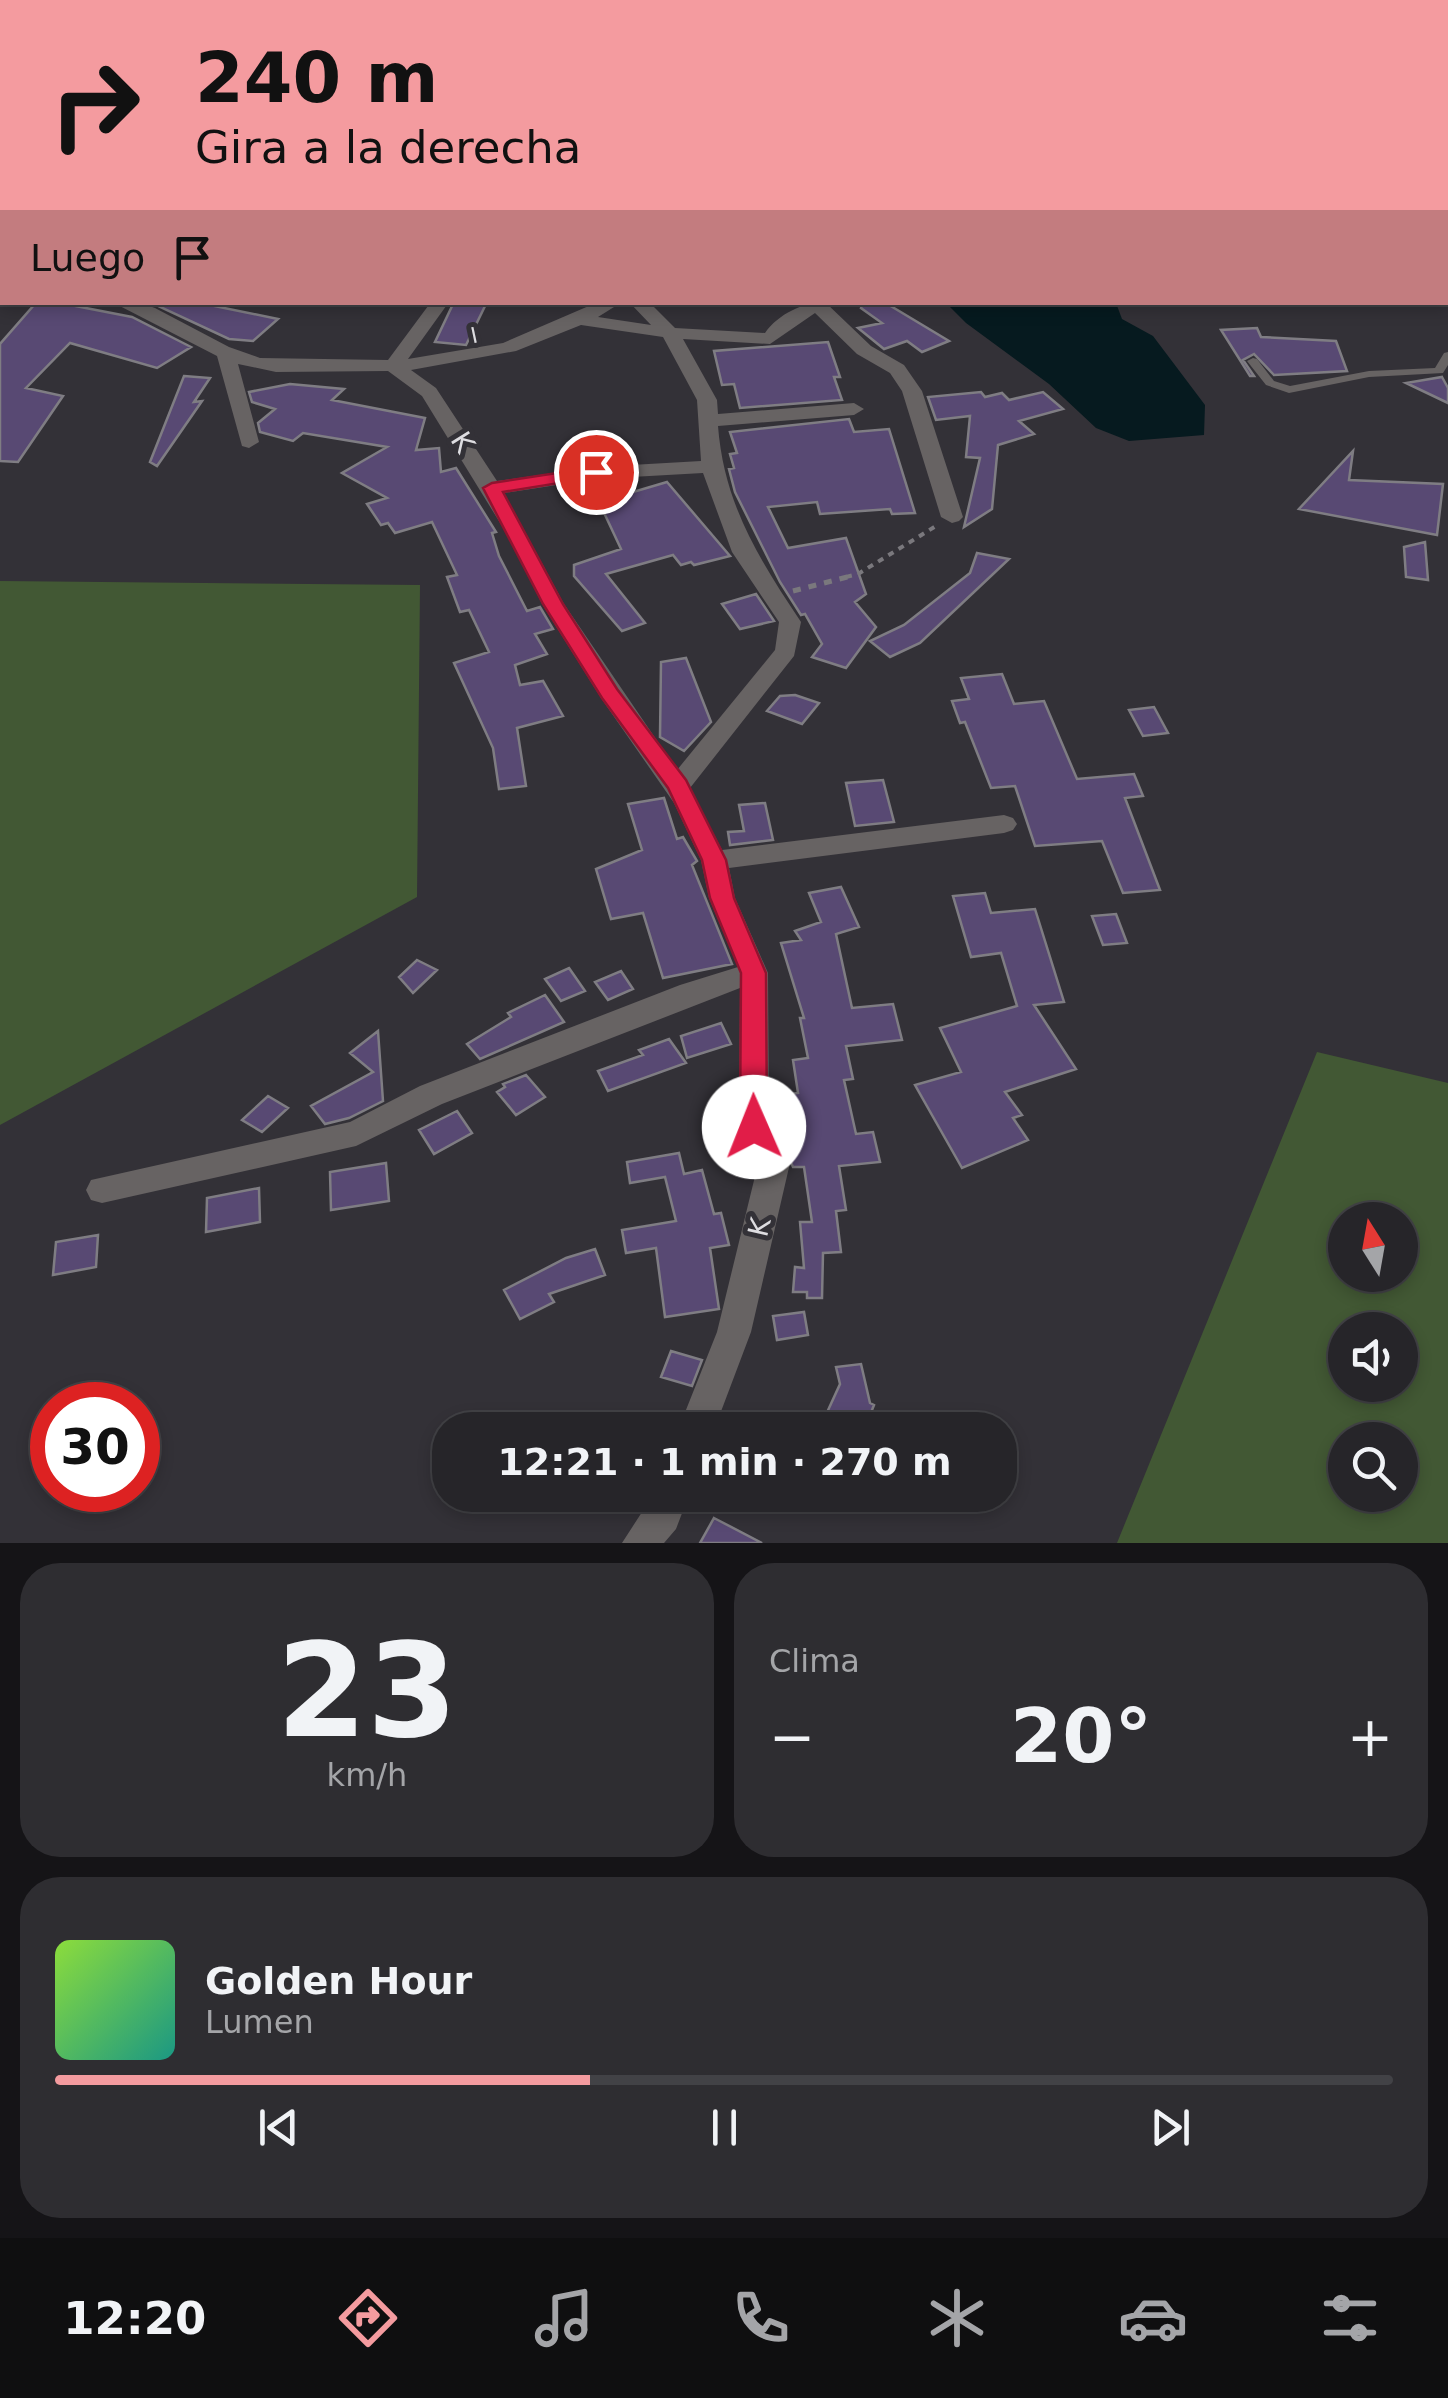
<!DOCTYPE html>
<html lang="es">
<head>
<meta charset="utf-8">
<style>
	:root { --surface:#262529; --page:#2e2d31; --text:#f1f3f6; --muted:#a4a5a8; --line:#424246; --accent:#f49b9f }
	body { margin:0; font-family:"DejaVu Sans",sans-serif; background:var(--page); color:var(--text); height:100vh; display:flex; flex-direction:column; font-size:38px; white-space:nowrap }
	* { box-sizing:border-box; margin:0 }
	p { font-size:32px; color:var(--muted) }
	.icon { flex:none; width:55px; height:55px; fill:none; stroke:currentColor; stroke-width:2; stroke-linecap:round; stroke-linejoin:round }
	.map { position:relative; height:1543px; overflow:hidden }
	.side { display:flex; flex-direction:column; gap:20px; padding:20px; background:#151417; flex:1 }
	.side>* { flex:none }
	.top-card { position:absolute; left:0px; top:0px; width:1450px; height:305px; box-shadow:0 5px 15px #0003,0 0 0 2px var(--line); background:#f49b9f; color:#111; overflow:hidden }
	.needle { width:65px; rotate:349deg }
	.controls { position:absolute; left:1328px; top:1202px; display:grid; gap:20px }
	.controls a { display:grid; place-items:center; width:90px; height:90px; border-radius:50%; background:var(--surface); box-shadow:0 5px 15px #0003,0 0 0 2px var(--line); font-size:50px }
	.speed { position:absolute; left:30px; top:1382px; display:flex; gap:20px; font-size:50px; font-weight:700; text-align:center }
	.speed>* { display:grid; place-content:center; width:130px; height:130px; border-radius:50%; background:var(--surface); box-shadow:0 5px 15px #0003,0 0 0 2px var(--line); line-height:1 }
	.speed .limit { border:15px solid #d22; background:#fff; color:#111 }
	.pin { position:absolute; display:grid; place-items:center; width:85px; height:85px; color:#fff; margin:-42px; border:5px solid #fff; border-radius:50%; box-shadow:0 2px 10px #0007 }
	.me { position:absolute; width:110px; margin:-55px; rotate:359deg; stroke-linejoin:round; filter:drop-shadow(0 0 8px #0008) }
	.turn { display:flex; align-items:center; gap:35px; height:210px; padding:0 30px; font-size:45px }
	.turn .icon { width:130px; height:130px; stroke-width:2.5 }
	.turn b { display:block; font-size:70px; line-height:85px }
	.then { display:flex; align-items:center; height:95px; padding:0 30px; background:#0003; gap:20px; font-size:38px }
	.big { font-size:75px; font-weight:700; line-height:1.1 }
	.side .widget { flex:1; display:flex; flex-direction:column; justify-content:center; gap:15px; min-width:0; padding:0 35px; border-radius:40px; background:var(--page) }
	.side .dial { align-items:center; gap:0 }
	.dial b { font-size:130px; line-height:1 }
	.song { display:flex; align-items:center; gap:30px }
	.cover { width:120px; height:120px; border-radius:15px; background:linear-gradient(135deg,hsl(90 70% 55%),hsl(170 70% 35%)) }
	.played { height:10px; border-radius:5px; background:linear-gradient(90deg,var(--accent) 40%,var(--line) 40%) }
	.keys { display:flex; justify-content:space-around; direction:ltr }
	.heat { display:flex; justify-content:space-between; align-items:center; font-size:55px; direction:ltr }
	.side .tiles { flex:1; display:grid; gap:20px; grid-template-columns:1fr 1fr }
	.widget:last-child { grid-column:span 2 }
	.trip { position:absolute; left:432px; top:1412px; width:585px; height:100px; border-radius:40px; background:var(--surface); box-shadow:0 5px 15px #0003,0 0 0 2px var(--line); font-weight:700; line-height:100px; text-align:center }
	.tab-bar { display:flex; height:160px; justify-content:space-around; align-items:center; background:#0f0f10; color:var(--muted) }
	.tab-bar .icon { width:70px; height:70px }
	.tab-bar .on { color:var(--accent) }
	.tab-bar b { font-size:45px; color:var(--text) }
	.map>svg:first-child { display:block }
</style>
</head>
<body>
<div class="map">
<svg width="1448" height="1543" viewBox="0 0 1448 1543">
	<rect width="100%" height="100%" fill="#333137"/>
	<path fill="#425834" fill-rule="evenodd" d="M0 581 420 585 417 897 0 1125Z
		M1317 1052 1448 1083V1543H1117ZM1345 1220H1400V1275H1345ZM1345 1330H1400V1385H1345ZM1345 1440H1400V1495H1345Z"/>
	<path fill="#061a1f" d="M946 303H1116L1122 319 1153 336 1205 405 1204 435 1129 441 1096 428 1049 384 966 323Z"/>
	<path fill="#584973" stroke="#7f7d83" stroke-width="2.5" d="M55 302 132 317 191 347 157 368 70 343 26 388 63 396 18 462 0 461V344L35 304Z
		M165 302H195L278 319 253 341 229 339 158 306Z
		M454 302H487L466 345 435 342Z
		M864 302H884L949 341 922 352 907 341 884 349 858 328 882 323 861 308Z
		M1257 328 1261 337 1336 341 1347 371 1274 375 1254 354 1243 360 1254 376H1250L1221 330Z
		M828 342 840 377H834L842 400 740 408 734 384 722 385 714 351Z
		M184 376 210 378 194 402 202 401 157 466 150 462Z
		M1442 377 1448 388V403L1406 383Z
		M290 384 344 389 332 400 425 418 416 450 439 448 441 472 456 468 496 532 492 533 499 556 527 611 540 607 553 629 535 634 547 654 515 665 520 685 543 681 563 716 517 728 526 786 499 789 493 748 454 663 489 652 469 610 460 612 447 577 457 575 432 522 395 533 388 523 381 525 367 504 387 498 342 473 387 447 303 433 293 441 260 432 258 423 275 409 252 402 249 392Z
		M981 392 985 397 1002 393 1009 400 1043 392 1063 409 1019 421 1034 434 998 445 992 509 964 527 980 458 966 457 970 416 936 420 928 397Z
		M849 419 854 432 889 429 915 513 892 514 890 509 820 514 817 502 768 507 788 548 846 538 866 594 855 602 876 627 846 668 812 657 822 644 805 614 801 615 780 582 735 492 729 469 734 468 730 454 737 453 730 432Z
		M1353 451 1349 480 1443 484 1437 535 1299 509Z
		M667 482 730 556 694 565 691 562 681 565 673 555 606 574 645 623 622 631 574 576V565L621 549 599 502Z
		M1425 542 1428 580 1406 577 1404 547Z
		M977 553 1009 559 920 643 890 657 870 641 904 625 970 573Z
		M756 594 774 621 740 629 722 604Z
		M686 658 711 722 684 751 660 737 661 662Z
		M1002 674 1014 704 1044 701 1077 779 1134 774 1143 796 1125 798 1160 890 1123 893 1102 841 1035 846 1015 786 991 788 965 722 960 723 952 701 969 699 961 678Z
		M795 695 819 703 802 724 767 711 780 696Z
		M1154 707 1168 733 1143 736 1129 710Z
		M883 780 894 822 855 826 846 783Z
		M664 798 677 839 683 837 697 861 692 865 732 964 663 978 643 913 611 919 596 869 642 850 628 804Z
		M765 803 773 840 730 845 728 832 744 831 739 805Z
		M841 887 859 927 836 934 852 1008 893 1004 902 1040 846 1046 853 1079 844 1080 856 1134 873 1132 880 1162 839 1166 846 1210 836 1211 841 1252 823 1253 822 1298H807V1292H793L795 1267 804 1268 800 1222H812L804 1167H793L781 1140H785L779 1117 788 1116 783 1095 798 1093 793 1060 808 1058 800 1018H804L781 943 801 940 795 931 821 922 809 893Z
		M985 893 991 913 1035 909 1064 1002 1034 1005 1076 1069 1005 1092 1022 1115 1013 1118 1028 1140 962 1168 915 1085 961 1072 940 1028 1017 1006 1001 953 971 957 953 896Z
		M1116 914 1127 943 1103 945 1092 916Z
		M417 960 437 970 413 993 399 977Z
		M569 968 585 991 561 1001 545 979Z
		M621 971 633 989 608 1000 595 982Z
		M545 995 564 1022 480 1059 467 1044 511 1017 508 1013Z
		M721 1023 731 1044 687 1058 681 1036Z
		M378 1031 383 1101 349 1118 325 1124 311 1106 373 1072 350 1053Z
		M669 1039 686 1063 608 1091 598 1071 643 1055 639 1050Z
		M526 1075 545 1097 516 1115 497 1092 505 1087 503 1084Z
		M268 1096 288 1108 262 1132 242 1120Z
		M457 1111 472 1133 434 1154 419 1130Z
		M679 1153 684 1174 702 1170 714 1214 721 1213 729 1245 710 1248 719 1309 665 1317 656 1248 626 1253 622 1230 676 1221 665 1177 630 1183 627 1162Z
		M386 1163 389 1201 331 1210 330 1172Z
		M259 1188 260 1222 206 1232 207 1198Z
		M98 1235 96 1267 53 1275 56 1242Z
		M595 1249 605 1275 549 1294 554 1302 520 1319 504 1290 566 1258Z
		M804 1312 808 1335 777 1340 773 1316Z
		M671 1351 702 1360 692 1386 661 1377Z
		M861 1364 870 1403 874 1405 864 1430H819L840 1384 836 1367Z
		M714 1518 762 1543H700Z"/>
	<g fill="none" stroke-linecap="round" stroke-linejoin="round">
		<path stroke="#7a787d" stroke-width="2.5" stroke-dasharray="5 5" stroke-linecap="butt" d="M807 0 812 2"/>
		<path stroke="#7a787d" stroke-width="4" stroke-dasharray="6 6" stroke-linecap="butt" d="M846 577 858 574 936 526"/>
		<path stroke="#7a787d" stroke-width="5" stroke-dasharray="8 8" stroke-linecap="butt" d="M793 591 855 575"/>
		<path fill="#676363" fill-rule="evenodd" d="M861 0H869L870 2H862Z
			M1397 0H1405V2H1397Z
			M0 123 2 124V130L0 129Z
			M2 179V186L0 187V180Z
			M1448 352V365L1443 373 1369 377 1289 393 1266 385 1247 361 1253 358 1257 359 1274 381 1290 386 1369 371 1435 368 1444 353Z"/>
		<path fill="#676363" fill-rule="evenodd" d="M314 0H330L332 2H316Z
			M526 0H558L560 2H528Z
			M1041 0H1062L1064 2H1043Z
			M0 254H2V264H0Z
			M112 302H138L155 308 229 347 260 358 388 360 431 302H449L408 359 503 343 598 302H622L598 317 651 325 629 302H649L675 328 765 333C778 314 804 302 825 302L871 346 904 365 922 391 963 517 959 521 952 523 941 517 902 391 890 373 857 354 815 313 770 344 683 339 717 400 718 414 854 403 864 409 854 415 718 426C724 504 759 559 801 622L794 656 690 788 722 850 1004 815 1013 818 1017 824 1013 830 1004 833 729 868 735 898 768 973 769 1126 790 1163 751 1332 714 1430H678L717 1332 758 1164 739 1127 740 988 442 1104 356 1146 102 1203 91 1200 86 1190 91 1180 350 1122 420 1086 680 985 738 967 709 898 701 860 674 803 601 698 542 604 513 544 422 396 388 371 276 372 238 364 259 442 249 448 242 446 217 356ZM581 325 663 337 697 400 701 461 596 467 497 481 436 388 411 370 516 351ZM703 473 732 552 779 622 775 650 677 770 564 604 504 493 596 479Z
			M653 1495H689L676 1529 664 1543H622Z"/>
	</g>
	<path fill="#e11d48" stroke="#92132f" stroke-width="2.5" d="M596 467 603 469V476L503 492 563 604 617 689 686 780 726 860 734 898 766 973 767 1127 763 1135 754 1138 744 1135 740 1127 741 973 710 898 702 860 668 788 602 698 543 604 483 488 492 483Z"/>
	<g text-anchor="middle" stroke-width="10" stroke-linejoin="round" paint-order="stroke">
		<g font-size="22" fill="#dedde1" stroke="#333137">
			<text transform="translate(474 335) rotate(-12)" y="8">I</text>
		</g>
		<g font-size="28" fill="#dedde1" stroke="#333137">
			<text transform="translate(463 442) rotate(58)" y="10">K</text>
			<text transform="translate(759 1227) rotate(-77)" y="10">K</text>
		</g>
	</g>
</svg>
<div class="controls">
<a><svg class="needle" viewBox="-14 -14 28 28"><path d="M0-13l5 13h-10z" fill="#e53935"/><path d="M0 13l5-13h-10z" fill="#a4a5a8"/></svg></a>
<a><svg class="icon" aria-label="sound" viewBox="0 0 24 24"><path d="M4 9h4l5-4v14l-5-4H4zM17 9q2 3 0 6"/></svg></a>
<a><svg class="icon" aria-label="search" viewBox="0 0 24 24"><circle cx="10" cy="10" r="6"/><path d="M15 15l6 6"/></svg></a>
</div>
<div class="speed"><div class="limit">30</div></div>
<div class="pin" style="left:596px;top:472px;background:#d93025"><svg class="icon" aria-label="arrive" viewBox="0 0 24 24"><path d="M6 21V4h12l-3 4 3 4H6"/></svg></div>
<svg class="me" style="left:754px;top:1127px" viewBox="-20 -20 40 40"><circle r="19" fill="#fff"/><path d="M0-13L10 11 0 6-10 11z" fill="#e11d48"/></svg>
<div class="trip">12:21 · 1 min · 270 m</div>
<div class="top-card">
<div class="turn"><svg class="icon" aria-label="right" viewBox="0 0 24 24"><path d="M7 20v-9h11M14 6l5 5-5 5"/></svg><div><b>240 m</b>Gira a la derecha</div></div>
<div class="then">Luego<svg class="icon" aria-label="arrive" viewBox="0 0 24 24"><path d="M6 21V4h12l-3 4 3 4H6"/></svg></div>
</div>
</div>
<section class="side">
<div class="tiles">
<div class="widget dial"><b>23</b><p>km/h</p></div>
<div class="widget"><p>Clima</p>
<div class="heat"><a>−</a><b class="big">20°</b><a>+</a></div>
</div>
<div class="widget">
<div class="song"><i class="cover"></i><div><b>Golden Hour</b><p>Lumen</p></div></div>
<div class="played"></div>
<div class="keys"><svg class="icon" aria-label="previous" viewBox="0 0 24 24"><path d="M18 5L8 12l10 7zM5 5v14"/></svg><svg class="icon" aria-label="pause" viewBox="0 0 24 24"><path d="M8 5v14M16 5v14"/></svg><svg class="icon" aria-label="next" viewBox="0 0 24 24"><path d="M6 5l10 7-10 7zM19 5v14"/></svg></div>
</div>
</div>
</section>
<nav class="tab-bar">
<b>12:20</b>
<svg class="icon on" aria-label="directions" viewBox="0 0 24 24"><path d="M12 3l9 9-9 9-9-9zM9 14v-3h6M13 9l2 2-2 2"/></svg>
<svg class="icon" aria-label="music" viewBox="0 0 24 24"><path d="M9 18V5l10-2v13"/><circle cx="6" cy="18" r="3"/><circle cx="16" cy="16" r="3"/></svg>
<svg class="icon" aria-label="phone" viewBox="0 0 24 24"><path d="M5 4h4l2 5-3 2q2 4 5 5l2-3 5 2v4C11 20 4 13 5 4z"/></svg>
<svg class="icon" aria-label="climate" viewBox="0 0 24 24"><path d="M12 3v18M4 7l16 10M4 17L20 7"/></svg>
<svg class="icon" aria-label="car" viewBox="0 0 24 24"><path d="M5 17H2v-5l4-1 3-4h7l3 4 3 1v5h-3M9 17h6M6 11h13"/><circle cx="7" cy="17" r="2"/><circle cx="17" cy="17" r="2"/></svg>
<svg class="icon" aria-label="filters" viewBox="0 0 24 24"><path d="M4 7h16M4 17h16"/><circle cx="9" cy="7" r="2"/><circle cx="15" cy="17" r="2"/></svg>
</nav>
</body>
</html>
